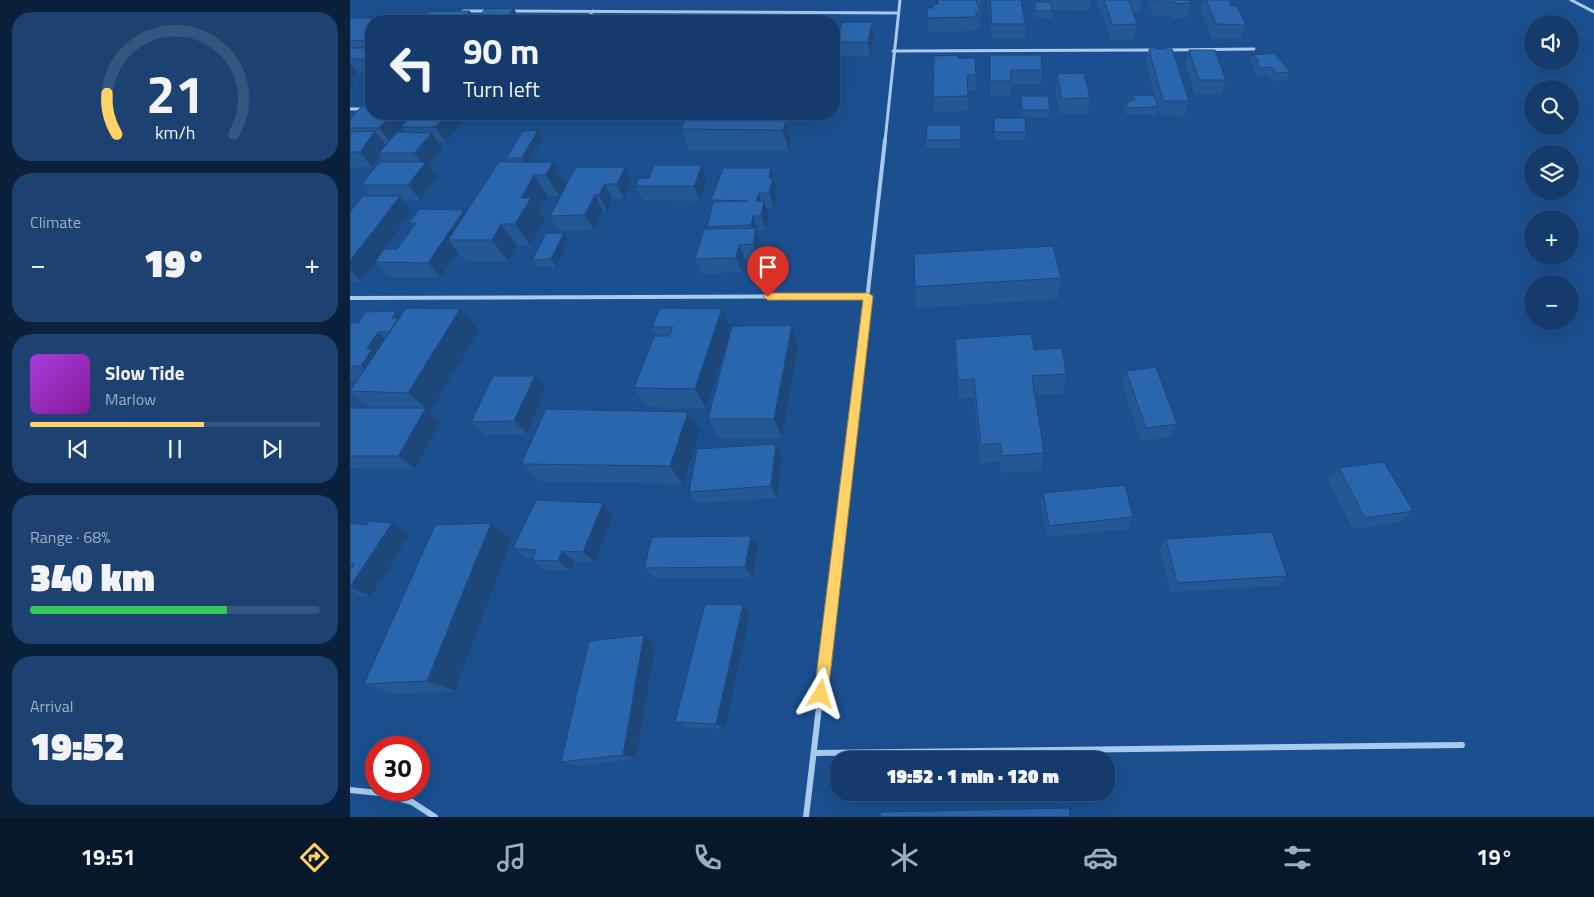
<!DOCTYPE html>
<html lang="en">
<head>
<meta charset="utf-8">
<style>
	:root { --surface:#143b6b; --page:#1d4271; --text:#f1f3f6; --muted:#9dadc1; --line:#33557e; --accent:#ffd166 }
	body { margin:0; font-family:"Titillium Web",sans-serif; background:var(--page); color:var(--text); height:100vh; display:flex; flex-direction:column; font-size:19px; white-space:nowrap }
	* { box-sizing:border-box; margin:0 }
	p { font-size:16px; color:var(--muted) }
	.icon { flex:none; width:28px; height:28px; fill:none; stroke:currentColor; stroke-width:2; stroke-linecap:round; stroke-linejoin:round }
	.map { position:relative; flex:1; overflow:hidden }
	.sheet { display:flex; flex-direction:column; gap:12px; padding:12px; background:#0b203b; width:350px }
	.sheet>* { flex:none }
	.guide { position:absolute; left:15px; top:15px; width:475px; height:105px; border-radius:20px; box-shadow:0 5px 20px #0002,0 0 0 1px var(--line); background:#143b6b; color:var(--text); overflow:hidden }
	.fabs { position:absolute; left:1174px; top:15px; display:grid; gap:10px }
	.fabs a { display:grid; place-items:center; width:55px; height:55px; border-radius:50%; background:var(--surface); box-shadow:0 5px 20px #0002,0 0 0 1px var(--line); font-size:25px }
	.speed { position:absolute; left:15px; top:736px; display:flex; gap:10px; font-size:25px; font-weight:700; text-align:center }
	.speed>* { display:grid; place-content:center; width:65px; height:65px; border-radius:50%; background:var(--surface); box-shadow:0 5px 20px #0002,0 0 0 1px var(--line); line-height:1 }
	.speed .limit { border:8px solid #d22; background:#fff; color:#111 }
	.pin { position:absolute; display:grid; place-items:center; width:42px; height:42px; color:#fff; margin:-51px -21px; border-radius:50% 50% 50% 0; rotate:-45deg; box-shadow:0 0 5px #0007 }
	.pin .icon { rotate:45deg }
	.me { position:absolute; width:55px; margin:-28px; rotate:7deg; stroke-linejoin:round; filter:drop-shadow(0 0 4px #0008) }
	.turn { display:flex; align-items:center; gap:18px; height:105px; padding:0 15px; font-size:22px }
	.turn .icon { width:65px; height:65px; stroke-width:2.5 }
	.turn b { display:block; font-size:35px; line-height:42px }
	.big { font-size:38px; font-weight:800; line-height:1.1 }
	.sheet .tile { flex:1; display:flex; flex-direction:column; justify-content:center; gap:8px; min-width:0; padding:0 18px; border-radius:20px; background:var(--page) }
	.sheet .dial { align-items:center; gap:0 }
	.dial svg { height:130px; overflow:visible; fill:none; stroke:var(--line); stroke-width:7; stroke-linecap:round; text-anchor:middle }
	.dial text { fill:var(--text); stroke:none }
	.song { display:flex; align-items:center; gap:15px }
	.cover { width:60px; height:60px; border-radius:8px; background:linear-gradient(135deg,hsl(280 70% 55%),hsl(290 70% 35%)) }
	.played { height:5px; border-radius:2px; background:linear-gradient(90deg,var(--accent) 60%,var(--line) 60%) }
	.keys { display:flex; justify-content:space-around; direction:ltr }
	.heat { display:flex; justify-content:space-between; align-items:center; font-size:28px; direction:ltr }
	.charge { height:8px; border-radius:4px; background:linear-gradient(90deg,#34c759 68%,var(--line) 0) }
	.trip { position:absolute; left:480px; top:751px; width:285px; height:50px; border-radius:20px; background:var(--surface); box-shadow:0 5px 20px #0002,0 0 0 1px var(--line); font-weight:800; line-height:50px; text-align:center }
	.tab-bar { display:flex; height:80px; justify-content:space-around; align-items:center; background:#08182b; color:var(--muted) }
	.tab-bar .icon { width:35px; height:35px }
	.tab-bar .current { color:var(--accent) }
	.tab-bar b { font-size:22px; color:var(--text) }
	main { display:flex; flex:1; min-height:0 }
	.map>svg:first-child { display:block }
</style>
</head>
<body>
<main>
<section class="sheet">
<div class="tile dial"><svg viewBox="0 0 100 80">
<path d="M14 69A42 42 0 1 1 86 69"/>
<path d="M14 69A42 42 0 0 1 8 44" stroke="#ffd166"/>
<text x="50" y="56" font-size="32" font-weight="700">21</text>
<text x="50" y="72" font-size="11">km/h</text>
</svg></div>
<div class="tile"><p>Climate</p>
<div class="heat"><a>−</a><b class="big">19°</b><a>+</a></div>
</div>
<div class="tile">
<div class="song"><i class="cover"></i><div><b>Slow Tide</b><p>Marlow</p></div></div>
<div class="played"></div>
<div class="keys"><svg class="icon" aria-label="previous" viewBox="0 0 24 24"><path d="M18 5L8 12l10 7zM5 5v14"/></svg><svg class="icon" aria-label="pause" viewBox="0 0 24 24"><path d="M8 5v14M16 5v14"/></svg><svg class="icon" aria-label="next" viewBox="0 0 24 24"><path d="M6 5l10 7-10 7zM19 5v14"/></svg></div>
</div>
<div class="tile"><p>Range · 68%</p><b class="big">340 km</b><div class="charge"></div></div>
<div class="tile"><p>Arrival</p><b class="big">19:52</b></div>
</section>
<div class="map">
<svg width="1244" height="817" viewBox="0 0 1244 817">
	<rect width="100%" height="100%" fill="#1b4f8f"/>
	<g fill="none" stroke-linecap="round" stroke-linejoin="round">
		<path stroke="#a9c9ee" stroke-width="3" d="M1221 0 1244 12
			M113 11H140
			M158 11 548 13
			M235 21 243 11
			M817 50 904 49
			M543 51 804 50
			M0 109H21
			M535 141 550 0"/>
		<path stroke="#a9c9ee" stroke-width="4" d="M0 298 518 296
			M515 318 535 140"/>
		<path stroke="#a9c9ee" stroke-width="5" d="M489 539 516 317"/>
		<path stroke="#a9c9ee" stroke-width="6" d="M464 753 1112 745
			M0 790 29 793 62 802 85 817
			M456 817 489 538"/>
	</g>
	<path fill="#245895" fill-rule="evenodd" d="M588 0H631V13L630 14 629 27H626V31L578 32 577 8H583L588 4Z
		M638 0H671L675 24V38L642 39Z
		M692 0H741L739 11 702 9V18H685L684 9 685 2H692Z
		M747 0H792L790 12H783L787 24 784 39 760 40 752 13H751Z
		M798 0H839L840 3 837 18H823L822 16H803L798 3Z
		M854 0H879L882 6 896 25 891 39H862L851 10Z
		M80 11 124 18 170 21H70Z
		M0 18H47L49 21H21V73H8L2 79 5 83 1 88H0Z
		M522 22 524 36 520 56H489L487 42Z
		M799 49 839 101 835 116 810 115 808 108 806 115H776L774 109 776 102 782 101 783 95 806 100 796 64Z
		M839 50 876 80 872 94H845L835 64Z
		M640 55 692 70 691 84H661L660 96H640Z
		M903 55 940 72 937 80 923 81 918 75 907 76 903 70 904 67 900 62Z
		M608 58 626 75V90H618V111L584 112 583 97Z
		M707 74 740 98 738 113 710 114 705 88Z
		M671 96 700 110 699 117H671Z
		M21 114H54L58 120 63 114H107L112 122 96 142H89L93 148 78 165 87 177 70 200H53L62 211 30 255 47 249 63 227 59 223 116 212 158 162 156 158 188 130 193 138 179 162 216 184 209 196H198L189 211 195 219 180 245H167L158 261H115L108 252 91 277H39L25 262 11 281H0V212L21 196 11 185 36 162 31 155 22 167 0 168V119ZM53 129 55 132H50Z
		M343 114H429V115H408L406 120 436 121 441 142 439 151H339L331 129 340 120Z
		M644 118 676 132 675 140H644Z
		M611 133 610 148H576V140Z
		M275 167 282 182 274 199H262L257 210H253L244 230H209L200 216Z
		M421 168 427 193 424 208H416L419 216 416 230 408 231 411 242 408 259 395 260 392 272 352 274 345 259 358 229 357 227 363 204 361 200Z
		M357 180 350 201 293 200 285 186Z
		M219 240 206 267H187L182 260Z
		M711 278 708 299 567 308 565 287Z
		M110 309 129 330 80 412 91 421 65 469 0 468V408H20L0 392V390L7 380H0V323H8L46 311 51 316Z
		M302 327 381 330 356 408 297 407 284 388 307 336Z
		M605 339 684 350 716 374 713 394 685 395 694 453 691 471 651 473 649 461 630 463 624 398 609 399 605 359Z
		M448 345 432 438H369L358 419Z
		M776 371 827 424 821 437 791 441 772 384Z
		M185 376 196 389 177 434 135 435 121 422Z
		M350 431 333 484 190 481 171 464Z
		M432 457 427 498 347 503 339 492Z
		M989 468 1063 511 1049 522 1003 529 978 480Z
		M693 493 783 517 778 529 697 537 691 504Z
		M253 503 264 514 245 562H225L221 571 196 570 182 560V559H178L163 548Z
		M0 523 60 534 21 597 11 596 0 591Z
		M141 523 162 539 105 691 45 694 14 684Z
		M401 536 408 547 402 577 304 578 294 568Z
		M816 539 937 576 927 586 820 592 810 549Z
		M393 605 400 614 375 729 336 728 325 722Z
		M294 635 306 643 286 759 226 766 211 762Z"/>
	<path fill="#1d4779" d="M164 8 170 21H160L159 15Z
		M120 11 126 21H116L114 18Z
		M108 17 110 21H104Z
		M484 19 486 34 484 42V21H483Z
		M522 22 524 36 520 56 518 42Z
		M0 62 8 73 2 79 5 83 1 88 0 86Z
		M42 114H54L59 121 51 127 53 129 41 143 29 128Z
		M97 114H107L112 122 96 142 85 127Z
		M395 114H408V115L403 130 393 120Z
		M436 121 441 142 439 151 433 130Z
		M188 130 193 138 177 166 172 158Z
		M25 131 37 146 29 153 31 155 22 167 10 152Z
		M82 133 93 148 78 165 87 177 70 200 58 185 73 165 64 153Z
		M203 162 216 184 209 196 196 175Z
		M352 165 357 180 350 201 344 186Z
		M275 167 282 182 274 199 267 184Z
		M421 168 427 193 424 208 419 193V178Z
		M184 175 198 196 189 211 195 219 180 245 165 224 171 198Z
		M255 184 262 199 257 210 249 195Z
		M409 193 413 207 414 201 419 216 416 230 406 201Z
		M245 195 253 210 244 230 235 215Z
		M50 196 62 211 11 281 0 270V261Z
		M114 210 126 225 98 240 108 252 91 277 78 263Z
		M403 216 411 242 408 259 403 244 405 236 401 225Z
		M151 224 167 245 158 261 142 240Z
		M214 233 219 240 206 267 201 259Z
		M389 245 395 260 392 272 386 258Z
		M110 309 129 330 80 412 91 421 65 469 48 456 76 408 58 393Z
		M372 309 381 330 356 408 345 389Z
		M46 311 60 326 39 332 42 318Z
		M442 325 448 345 432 438 424 419Z
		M28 332 43 346 27 379 11 366 17 349Z
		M185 376 196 389 177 434 164 421Z
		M338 412 350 431 333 484 320 466Z
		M426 444 432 457 427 498 421 486Z
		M253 503 264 514 245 562 233 552Z
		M42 523 60 534 21 597 0 587Z
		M141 523 162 539 105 691 77 681Z
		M401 536 408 547 402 577 395 567Z
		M212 551 225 562 221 571 208 561Z
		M393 605 400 614 375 729 366 724Z
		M294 635 306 643 286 759 273 755Z"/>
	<path fill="#2a66ad" stroke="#1d4779" d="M588 0H626L630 12H626V17L577 18V8H583V4H588Z
		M640 0H671L675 24H642Z
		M754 0H779L787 24 762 25Z
		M805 0H839L840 3 826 4 825 2H806Z
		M856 0H879L882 6H885L889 10 896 25 866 24Z
		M685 2H701L702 11H686Z
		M164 8 159 15H165L160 21H119L122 18H128L135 9Z
		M80 11H120L114 18 108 17 104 21H70Z
		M182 15H192L190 18H204L201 21H176Z
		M0 18H47L44 21H21V40L0 41Z
		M244 18H272L270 21H242Z
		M314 18H342L340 21H312Z
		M387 18H413L411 21H385Z
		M281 19H308L307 21H280Z
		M423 19H450L449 21H422Z
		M456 19H484L483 21H455Z
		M350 20H378L377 21H350Z
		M492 22H522L518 42H487Z
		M0 48H21V59H0Z
		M799 49H822L839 101H813Z
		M839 50H865L876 80H849Z
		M924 53 940 72 926 73 921 67 910 68 905 62H909L903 55Z
		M608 55V58H625L626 75H617L618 96 583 97 584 56Z
		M640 55H691L692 70H661V81H640Z
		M21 60V64H17Z
		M734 73 740 98 712 99 707 74Z
		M783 95H804L808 107 777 108 776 102 785 100Z
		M671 96H698L700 110H672Z
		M12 106H21V114H42L29 128H0V119Z
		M63 114H97L85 127H51Z
		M343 114H395L393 120 436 121 433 130 331 129 335 120H340Z
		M644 118H675L676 132H644Z
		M577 125H611L610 140H576Z
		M188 130 172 158H156L173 131Z
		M25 131 10 152H0V132Z
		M47 132 82 133 64 153H29Z
		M30 162H76L58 185H11Z
		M149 162H203L196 175H184L171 198H181L165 224H151L142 240H98Z
		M304 165H352L344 186H285L289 178H299Z
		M226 167H275L267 184H255L249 195H245L235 215 200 216Z
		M373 168H421L419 178H423L419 193H409L406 201H414L411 216H403L401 225 357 227 363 202 397 201 361 200Z
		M13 196H50L0 261V212Z
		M69 209 114 210 78 263 25 262 34 249H47L66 223H59Z
		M406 228 403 244 389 245 386 258 345 259 354 229Z
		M196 233H214L201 259 182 260Z
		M703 246 711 278 565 287 564 254Z
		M56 308 110 309 58 393 0 391Z
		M310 308 372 309 345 389 284 388 304 336H319L323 327H302Z
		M46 311 42 318H48L39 332H28L17 349H22L11 366H0V323H8L15 312Z
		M442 325 424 419H358L382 326Z
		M681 334 684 350 712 348 716 374 682 376 694 453 652 456 650 443 631 445 624 379 608 380 605 339Z
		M806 367 827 424 796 428 776 371Z
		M143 376H185L164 421 121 422Z
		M0 408H76L48 456H0Z
		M196 409 338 412 320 466 171 464Z
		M426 444 421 486 339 492 347 449Z
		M1034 462 1063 511 1015 518 989 468Z
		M775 485 783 517 699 526 693 493Z
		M186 500 253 503 233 552 212 551 208 561 182 560 186 550 163 548Z
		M19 521 42 523 0 587V571L4 564H0V523L16 525Z
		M141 523 77 681 14 684 85 525Z
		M922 532 937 576 827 583 816 539Z
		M401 536 395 567 294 568 302 537Z
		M355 604 393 605 366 724 325 722Z
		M294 635 273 755 211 762 239 641Z
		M719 808 720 817H530L531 812Z"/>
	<path fill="#ffd166" stroke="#a68842" d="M418 293H518L523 296 478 694 476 699 471 701 466 699 464 694 513 300H418L413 297Z"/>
</svg>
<div class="fabs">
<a><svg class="icon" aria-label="sound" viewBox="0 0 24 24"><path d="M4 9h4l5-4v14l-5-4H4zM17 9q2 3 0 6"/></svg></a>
<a><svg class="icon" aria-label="search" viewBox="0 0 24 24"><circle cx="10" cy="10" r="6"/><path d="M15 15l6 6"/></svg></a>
<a><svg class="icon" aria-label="layers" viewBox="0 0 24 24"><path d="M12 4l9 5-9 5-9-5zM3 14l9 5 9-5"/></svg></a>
<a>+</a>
<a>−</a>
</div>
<div class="speed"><div class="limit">30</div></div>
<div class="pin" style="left:418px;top:297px;background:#d93025"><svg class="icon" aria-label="arrive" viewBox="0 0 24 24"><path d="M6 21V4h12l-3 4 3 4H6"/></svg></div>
<svg class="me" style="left:471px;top:694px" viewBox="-20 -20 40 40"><path d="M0-17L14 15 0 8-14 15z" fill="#ffd166" stroke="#fff" stroke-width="4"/></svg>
<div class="trip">19:52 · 1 min · 120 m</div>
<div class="guide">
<div class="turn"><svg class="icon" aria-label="left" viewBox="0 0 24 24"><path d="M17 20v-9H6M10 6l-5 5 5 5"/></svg><div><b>90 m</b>Turn left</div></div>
</div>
</div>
</main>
<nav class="tab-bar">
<b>19:51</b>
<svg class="icon current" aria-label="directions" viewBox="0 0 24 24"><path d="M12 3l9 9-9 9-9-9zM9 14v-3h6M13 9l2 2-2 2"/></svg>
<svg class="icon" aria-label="music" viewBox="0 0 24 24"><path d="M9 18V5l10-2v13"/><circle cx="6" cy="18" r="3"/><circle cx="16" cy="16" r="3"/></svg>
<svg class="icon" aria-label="phone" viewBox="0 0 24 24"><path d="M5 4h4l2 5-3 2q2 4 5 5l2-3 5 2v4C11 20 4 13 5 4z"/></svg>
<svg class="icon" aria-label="climate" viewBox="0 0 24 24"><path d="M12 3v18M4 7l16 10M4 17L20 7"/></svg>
<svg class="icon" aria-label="car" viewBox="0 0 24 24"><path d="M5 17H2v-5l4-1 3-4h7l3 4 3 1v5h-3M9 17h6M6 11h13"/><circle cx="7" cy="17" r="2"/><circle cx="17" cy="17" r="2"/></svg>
<svg class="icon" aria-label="filters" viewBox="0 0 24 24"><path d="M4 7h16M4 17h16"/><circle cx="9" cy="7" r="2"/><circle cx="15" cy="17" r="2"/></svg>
<b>19°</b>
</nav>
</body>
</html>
